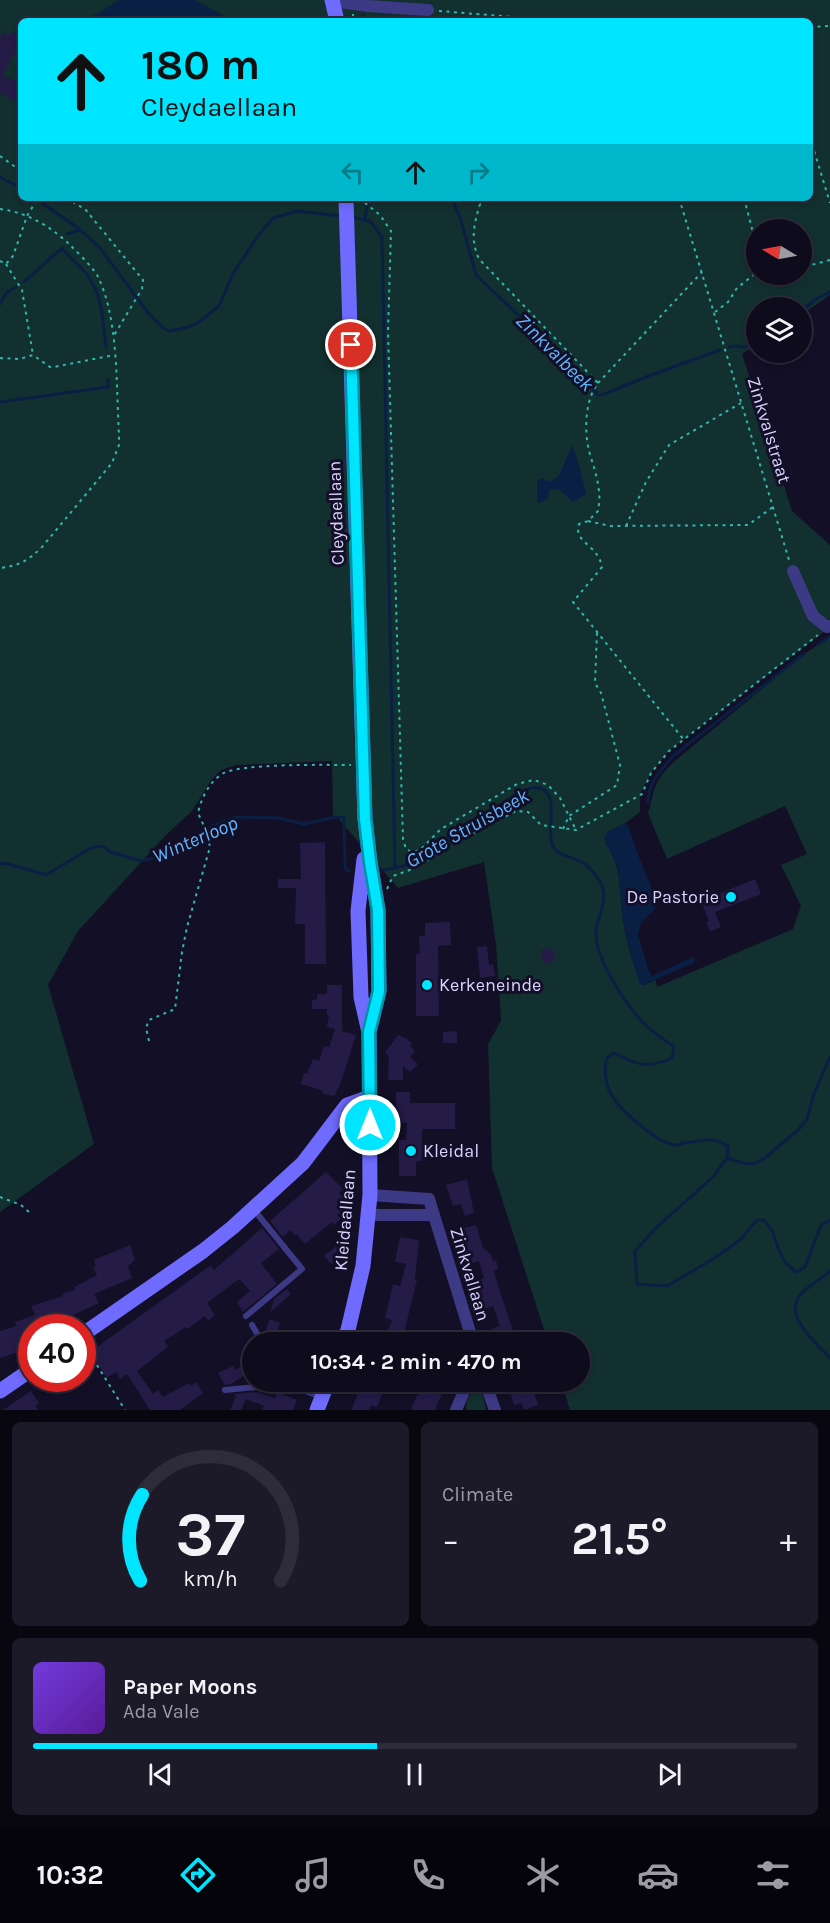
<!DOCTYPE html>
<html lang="en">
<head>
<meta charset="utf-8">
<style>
	:root { --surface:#0e0b1c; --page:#1c1929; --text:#f1f3f6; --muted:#9b9ba3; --line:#2e2b3b; --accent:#00e5ff }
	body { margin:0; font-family:Karla,sans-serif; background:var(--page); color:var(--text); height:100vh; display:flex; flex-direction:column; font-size:22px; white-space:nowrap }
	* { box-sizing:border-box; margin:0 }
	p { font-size:20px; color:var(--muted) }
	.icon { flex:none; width:33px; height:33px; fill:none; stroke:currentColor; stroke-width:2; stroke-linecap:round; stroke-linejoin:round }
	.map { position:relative; height:1410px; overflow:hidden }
	.sheet { display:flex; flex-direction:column; gap:12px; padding:12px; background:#08060f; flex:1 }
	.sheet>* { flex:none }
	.hud { position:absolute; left:18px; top:18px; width:795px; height:183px; border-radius:9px; box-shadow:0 3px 9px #0003,0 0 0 2px var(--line); background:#00e5ff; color:#111; overflow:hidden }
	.needle { width:39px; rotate:280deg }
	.buttons { position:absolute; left:746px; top:219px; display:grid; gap:12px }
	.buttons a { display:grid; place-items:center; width:66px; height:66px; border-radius:50%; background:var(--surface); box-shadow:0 3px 9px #0003,0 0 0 2px var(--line); font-size:30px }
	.speed { position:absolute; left:18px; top:1314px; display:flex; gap:12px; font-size:30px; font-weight:700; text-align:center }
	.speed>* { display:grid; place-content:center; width:78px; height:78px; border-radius:50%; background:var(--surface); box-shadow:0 3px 9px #0003,0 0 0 2px var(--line); line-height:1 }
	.speed .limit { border:9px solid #d22; background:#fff; color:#111 }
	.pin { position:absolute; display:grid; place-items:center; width:51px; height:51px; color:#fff; margin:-26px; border:3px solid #fff; border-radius:50%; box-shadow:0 2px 6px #0007 }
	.me { position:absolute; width:66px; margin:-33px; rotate:0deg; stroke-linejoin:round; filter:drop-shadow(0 0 4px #0008) }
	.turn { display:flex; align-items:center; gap:21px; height:126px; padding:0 24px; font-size:27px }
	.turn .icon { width:78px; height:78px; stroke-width:2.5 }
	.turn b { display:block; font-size:42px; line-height:51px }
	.lanes { display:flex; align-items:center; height:57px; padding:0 24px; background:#0003; justify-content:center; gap:30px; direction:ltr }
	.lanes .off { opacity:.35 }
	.big { font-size:45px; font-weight:700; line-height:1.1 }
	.sheet .tile { flex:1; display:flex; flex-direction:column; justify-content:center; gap:9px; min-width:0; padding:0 21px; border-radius:9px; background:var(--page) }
	.sheet .dial { align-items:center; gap:0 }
	.dial svg { height:156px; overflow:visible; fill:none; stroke:var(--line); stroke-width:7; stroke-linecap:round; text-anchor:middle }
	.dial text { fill:var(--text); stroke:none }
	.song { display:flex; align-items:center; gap:18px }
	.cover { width:72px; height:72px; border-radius:9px; background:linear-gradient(135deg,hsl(260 70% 55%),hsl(270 70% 35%)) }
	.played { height:6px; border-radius:3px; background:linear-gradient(90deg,var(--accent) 45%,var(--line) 45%) }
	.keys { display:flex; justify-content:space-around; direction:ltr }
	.heat { display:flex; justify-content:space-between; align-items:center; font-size:33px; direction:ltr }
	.sheet .tiles { flex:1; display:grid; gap:12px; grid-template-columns:1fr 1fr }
	.tile:last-child { grid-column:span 2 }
	.trip { position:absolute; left:242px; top:1332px; width:348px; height:60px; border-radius:30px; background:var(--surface); box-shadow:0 3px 9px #0003,0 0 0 2px var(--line); font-weight:700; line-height:60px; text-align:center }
	.tabs { display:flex; height:96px; justify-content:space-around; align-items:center; background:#06040b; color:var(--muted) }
	.tabs .icon { width:42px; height:42px }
	.tabs .selected { color:var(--accent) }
	.tabs b { font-size:27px; color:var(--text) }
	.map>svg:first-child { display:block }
</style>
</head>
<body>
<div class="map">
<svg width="830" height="1410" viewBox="0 0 830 1410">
	<rect width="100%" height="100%" fill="#130f26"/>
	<path fill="#12302f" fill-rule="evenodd" d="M0 0H830V295L801 315V308H756V345L742 354 792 511 830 545V627L669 751 651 773 640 794V812L624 824 607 832 606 844C623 868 619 893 623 920 626 942 633 963 641 984L644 985 656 980 657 987 793 929 801 906 781 865 807 854 785 806 667 859 648 813C652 803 651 797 655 788 658 777 668 768 676 760L804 654 830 637V1410H570L561 1382H579V1342H548L492 1168 488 1044 501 1021 496 944 484 862 398 888 338 818 333 815 332 761 236 765 221 770 212 779 192 811 166 835 78 931 48 985 94 1144 0 1212ZM21 21H810V198H21ZM756 230H801V274H756Z
		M477 1392 483 1395 486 1410H467C464 1402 469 1393 477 1392Z"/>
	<path fill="#0a1f44" d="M119 0H195L220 13 229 21H85Z
		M572 445 578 461 586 494 573 502 558 489 550 490 547 500 537 503V480L543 478 549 482 559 476Z
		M624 824 628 825C632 837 636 850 641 862 647 879 656 891 655 909L641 923 638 935 649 971 652 976 693 957 695 962 644 985 640 984 631 957 623 921 618 868 604 838 607 832Z"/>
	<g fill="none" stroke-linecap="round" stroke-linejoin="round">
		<path stroke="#0a1f44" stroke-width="3" d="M363 15V21
			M0 177 21 188
			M35 198 78 228 100 248 149 314 163 328 169 331 189 327 199 322 219 306 233 274 257 237 273 218 297 211 341 216
			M451 198 460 217 476 275 574 368 598 395H602L651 375 720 350
			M351 217 370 221 382 237 395 868C422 863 439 843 460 828 474 819 489 811 503 803 511 798 522 789 532 788 563 784 546 829 552 844 558 858 574 856 585 864 593 870 598 877 602 886 608 900 598 916 596 930 594 959 628 1009 649 1028 656 1035 666 1041 674 1047L672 1058C647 1069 637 1065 614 1053L607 1058C604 1069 605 1083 611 1094 619 1109 657 1143 675 1145 678 1145 681 1144 684 1143 700 1141 714 1136 728 1146L727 1158 713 1177 657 1227 635 1251 637 1284 667 1286 713 1259 740 1240 757 1220H764C777 1232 775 1248 785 1262 788 1266 793 1269 797 1272L805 1267 821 1225 830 1220
			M365 220 368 198
			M67 234 80 230
			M24 282 62 248C70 259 83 267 90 279 103 298 103 325 106 347
			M0 304 6 293 16 287
			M801 311 816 299 830 292
			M729 347 734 346 744 347 756 344
			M0 402 108 387V379
			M819 644 830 636
			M648 802 650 789 655 778 673 756 804 654
			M0 863 8 864 46 875 91 848 103 846 110 852 142 861 157 857 210 827 235 817 278 818 304 824 331 818 344 817 345 866 347 871H350
			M383 870 395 868
			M727 1158 743 1163 754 1164 765 1158 799 1129 807 1119 814 1094 830 1057
			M830 1271C822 1278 812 1284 803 1292 779 1314 816 1342 830 1358"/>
	</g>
	<path fill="#241b47" d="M21 28V41L3 75 21 84V104L0 93V38L3 33 9 35Z
		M325 842 326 964H305V924H295L296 888H278V879H301L300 843Z
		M755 879 761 894 715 912 721 927 710 932 706 922 709 921 701 901Z
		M450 922 451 945 438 946 439 1016H416V954H420L419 936H425V923Z
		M487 946 489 965 493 964 495 976 480 978 477 947Z
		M551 947 556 960 544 964 540 951Z
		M327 985H342V1031L335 1029 356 1035 340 1085 334 1096 324 1094 321 1090 301 1084 304 1073 307 1074 313 1059 319 1061 324 1046 329 1047 335 1029 327 1027 329 1015H327V1009H312V1000L317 999V994H327Z
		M457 1031V1043H443V1032Z
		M398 1035 407 1039 412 1043 410 1046 415 1051 410 1057 418 1064 410 1072 403 1066V1080H388L389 1056 385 1052Z
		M396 1092H410V1103H455V1129H422V1161H416V1176H399V1140H406L407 1123H396Z
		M326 1172 343 1189 339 1193 349 1204 337 1215 341 1219 334 1225 332 1222 305 1244 296 1234 295 1235 290 1230 283 1237 270 1221Z
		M467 1179 474 1213 465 1216 461 1204 453 1206 446 1185Z
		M476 1225 483 1248 491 1254 493 1261 496 1260 498 1269 494 1270 498 1286 517 1342H495L491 1329 500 1326 493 1306 484 1309 475 1281 484 1278 479 1261 470 1264 460 1229Z
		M262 1228 279 1249 261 1263 277 1284 243 1312 237 1302 250 1291 239 1279 207 1303 215 1315 208 1321 205 1316 188 1329 186 1327 164 1341 168 1347 137 1371 153 1394 158 1390 163 1397 189 1383 191 1386 196 1382 203 1393 180 1410H150L127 1374 120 1379 116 1372 107 1378 90 1352 211 1265 214 1270Z
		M400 1237 419 1240 415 1280H417L404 1333H402L399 1342H383L392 1320 385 1318 393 1284 400 1286 406 1264 395 1262Z
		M130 1245 135 1260 128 1266 132 1278 94 1294 99 1303 61 1321 63 1325 58 1328H32V1347L0 1358V1331L16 1326 15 1322 35 1315 31 1306 63 1296 62 1294 75 1290 74 1287 97 1275 93 1267 96 1266 94 1260Z
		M336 1246 342 1254 331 1264 324 1256Z
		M287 1289 291 1294 270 1313 274 1299Z
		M270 1319 280 1323 276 1334 265 1331Z
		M252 1360V1370L231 1384 225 1385 218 1373 233 1366 235 1370Z
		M363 1382H387L377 1407 371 1405 369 1410H351Z
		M426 1382H447L435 1410H411L417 1395 419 1396 421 1388 424 1389Z
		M507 1382H531L538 1405 524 1410 522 1403 514 1405Z
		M31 1391 39 1403 35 1406 38 1410H3Z
		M256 1392 275 1398 277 1392 297 1400 293 1410H262L264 1406 246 1399 241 1410H230L236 1396 233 1394Z"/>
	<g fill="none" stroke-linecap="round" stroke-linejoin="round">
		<path stroke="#2fb8b0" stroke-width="2" stroke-dasharray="3 4.5" stroke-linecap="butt" d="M439 11 564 21
			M353 14V21
			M810 27 830 26
			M810 137 830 203
			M0 156 21 171
			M66 198 85 209 143 280 142 289 113 337
			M359 198 380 215 391 231 388 332 403 839 406 849 412 852 420 850 441 829 517 784 534 780 548 785 560 798 576 830
			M475 198 480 204C474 224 470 240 479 259L598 383C585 400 584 430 589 451 593 465 598 478 599 492 600 498 599 505 598 511L588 521 579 524C573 543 598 544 602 567L573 602 684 740
			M679 198 789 560
			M744 198 756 244
			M0 209C26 212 50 226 69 244 78 253 90 264 97 275 119 317 116 387 119 435V445L112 463 42 547C29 560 19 566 0 568
			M0 261 6 264 13 256 27 216 38 198
			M6 264 22 290 33 355
			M773 274C781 281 792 279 800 274
			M801 274 811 265 830 260
			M715 312 728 302 737 288 756 273
			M0 358 20 359 33 355 50 367H54L114 355
			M598 383 702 272
			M588 521 610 526 748 525 773 507
			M626 526 646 482 669 445 741 403
			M563 829 569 816 617 785 620 765 601 693 595 683 597 632
			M387 889 393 876 418 867 448 846 516 811 528 812 541 825 576 830 642 794 651 773 669 751 818 635
			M149 1041 146 1028 149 1020 175 1009 182 952 187 927 210 847 207 833 198 813C201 799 209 782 222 774 239 763 327 765 351 765
			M0 1197 21 1205 31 1214
			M85 1346 125 1410"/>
		<path stroke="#3d3a85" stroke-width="6" d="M246 1316 302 1269 254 1210
			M252 1325 262 1342
			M225 1390 285 1384 322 1397"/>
		<path stroke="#3d3a85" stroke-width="12" d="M333 1 368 6 428 10
			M793 571 813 616 827 627 830 626
			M370 1195 429 1199 473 1342
			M369 1215H434
			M485 1382 495 1410
			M456 1410 468 1382"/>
		<path stroke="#6f6bff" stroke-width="15" d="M332 0 337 21
			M346 198 365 819 370 862 378 910 379 991 369 1032
			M82 1335 203 1251 233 1227 303 1163 347 1105 364 1099H370
			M343 1342 348 1330 363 1266 370 1195 369 1032 361 997 358 911 364 859
			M0 1391 32 1369
			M317 1410 328 1382"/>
	</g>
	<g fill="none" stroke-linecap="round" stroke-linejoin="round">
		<g stroke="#0095a6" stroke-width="15">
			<path id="route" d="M351 345 365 819 370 862 378 910 379 991 369 1032 370 1125"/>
		</g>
		<use href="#route" stroke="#00e5ff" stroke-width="10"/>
	</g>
	<g fill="#00e5ff" stroke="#130f26" stroke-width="2">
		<circle cx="731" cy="897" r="6"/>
		<circle cx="427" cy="985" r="6"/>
		<circle cx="411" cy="1151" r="6"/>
	</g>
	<g text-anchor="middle" stroke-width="6" stroke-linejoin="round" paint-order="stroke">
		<g font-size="18" fill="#d9d4ff" stroke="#130f26">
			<text transform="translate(769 430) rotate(73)" y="6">Zinkvalstraat</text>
			<text transform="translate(336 513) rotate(-92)" y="6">Cleydaellaan</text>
			<text transform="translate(345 1220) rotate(-85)" y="6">Kleidaallaan</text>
			<text transform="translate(470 1274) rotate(73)" y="6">Zinkvallaan</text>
		</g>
		<g font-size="18" fill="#d9d4ff" stroke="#130f26" text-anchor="start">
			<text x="719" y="903" text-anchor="end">De Pastorie</text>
			<text x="439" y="991">Kerkeneinde</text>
			<text x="423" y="1157">Kleidal</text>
		</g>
		<g font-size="20" font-style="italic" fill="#62b6ff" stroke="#130f26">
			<text transform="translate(555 352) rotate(45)" y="7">Zinkvalbeek</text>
			<text transform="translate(467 828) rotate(-30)" y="7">Grote Struisbeek</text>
			<text transform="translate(195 839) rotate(-23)" y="7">Winterloop</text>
		</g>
	</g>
</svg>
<div class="buttons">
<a><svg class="needle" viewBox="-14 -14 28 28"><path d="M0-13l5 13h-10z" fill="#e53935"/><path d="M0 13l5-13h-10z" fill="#9b9ba3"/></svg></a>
<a><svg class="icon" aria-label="layers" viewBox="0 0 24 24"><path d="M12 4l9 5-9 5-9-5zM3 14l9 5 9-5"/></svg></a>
</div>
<div class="speed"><div class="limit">40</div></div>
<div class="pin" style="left:351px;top:345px;background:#d93025"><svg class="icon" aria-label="arrive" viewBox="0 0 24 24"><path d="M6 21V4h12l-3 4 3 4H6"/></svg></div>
<svg class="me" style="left:370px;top:1125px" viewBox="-20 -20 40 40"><circle r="17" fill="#00e5ff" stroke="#fff" stroke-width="3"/><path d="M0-11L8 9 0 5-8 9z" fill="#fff"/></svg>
<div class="trip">10:34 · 2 min · 470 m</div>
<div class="hud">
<div class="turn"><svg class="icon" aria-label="ahead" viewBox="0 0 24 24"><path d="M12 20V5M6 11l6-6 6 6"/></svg><div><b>180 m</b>Cleydaellaan</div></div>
<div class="lanes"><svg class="icon off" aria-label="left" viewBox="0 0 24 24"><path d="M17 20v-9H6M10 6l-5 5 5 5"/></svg><svg class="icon" aria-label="ahead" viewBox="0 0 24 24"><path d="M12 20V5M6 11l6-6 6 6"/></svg><svg class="icon off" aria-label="right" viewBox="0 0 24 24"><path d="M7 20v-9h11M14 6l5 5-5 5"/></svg></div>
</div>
</div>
<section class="sheet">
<div class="tiles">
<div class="tile dial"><svg viewBox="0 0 100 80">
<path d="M14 69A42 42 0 1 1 86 69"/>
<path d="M14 69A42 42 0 0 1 15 25" stroke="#00e5ff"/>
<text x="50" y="56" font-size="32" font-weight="700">37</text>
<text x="50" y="72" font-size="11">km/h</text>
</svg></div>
<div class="tile"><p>Climate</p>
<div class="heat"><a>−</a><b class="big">21.5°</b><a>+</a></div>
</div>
<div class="tile">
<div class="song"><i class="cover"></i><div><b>Paper Moons</b><p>Ada Vale</p></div></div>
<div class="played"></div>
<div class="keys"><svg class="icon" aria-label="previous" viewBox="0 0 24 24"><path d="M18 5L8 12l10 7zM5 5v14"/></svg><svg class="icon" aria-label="pause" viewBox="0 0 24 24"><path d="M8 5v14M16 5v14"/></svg><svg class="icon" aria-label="next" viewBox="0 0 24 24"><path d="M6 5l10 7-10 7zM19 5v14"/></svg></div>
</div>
</div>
</section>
<nav class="tabs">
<b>10:32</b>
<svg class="icon selected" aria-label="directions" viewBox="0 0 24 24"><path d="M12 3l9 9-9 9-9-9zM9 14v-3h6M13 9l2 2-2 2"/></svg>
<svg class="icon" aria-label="music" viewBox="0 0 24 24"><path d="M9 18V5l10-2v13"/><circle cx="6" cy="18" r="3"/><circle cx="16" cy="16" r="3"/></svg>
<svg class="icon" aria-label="phone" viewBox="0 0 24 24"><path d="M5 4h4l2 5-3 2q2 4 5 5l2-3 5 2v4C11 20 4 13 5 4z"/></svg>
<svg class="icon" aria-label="climate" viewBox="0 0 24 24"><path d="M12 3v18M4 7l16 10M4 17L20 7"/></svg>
<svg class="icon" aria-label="car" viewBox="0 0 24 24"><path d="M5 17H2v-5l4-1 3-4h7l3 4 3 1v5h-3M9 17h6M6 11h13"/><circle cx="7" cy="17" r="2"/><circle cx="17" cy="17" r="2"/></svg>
<svg class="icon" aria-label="filters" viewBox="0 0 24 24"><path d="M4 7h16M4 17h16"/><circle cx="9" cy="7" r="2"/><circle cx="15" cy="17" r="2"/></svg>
</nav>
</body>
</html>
